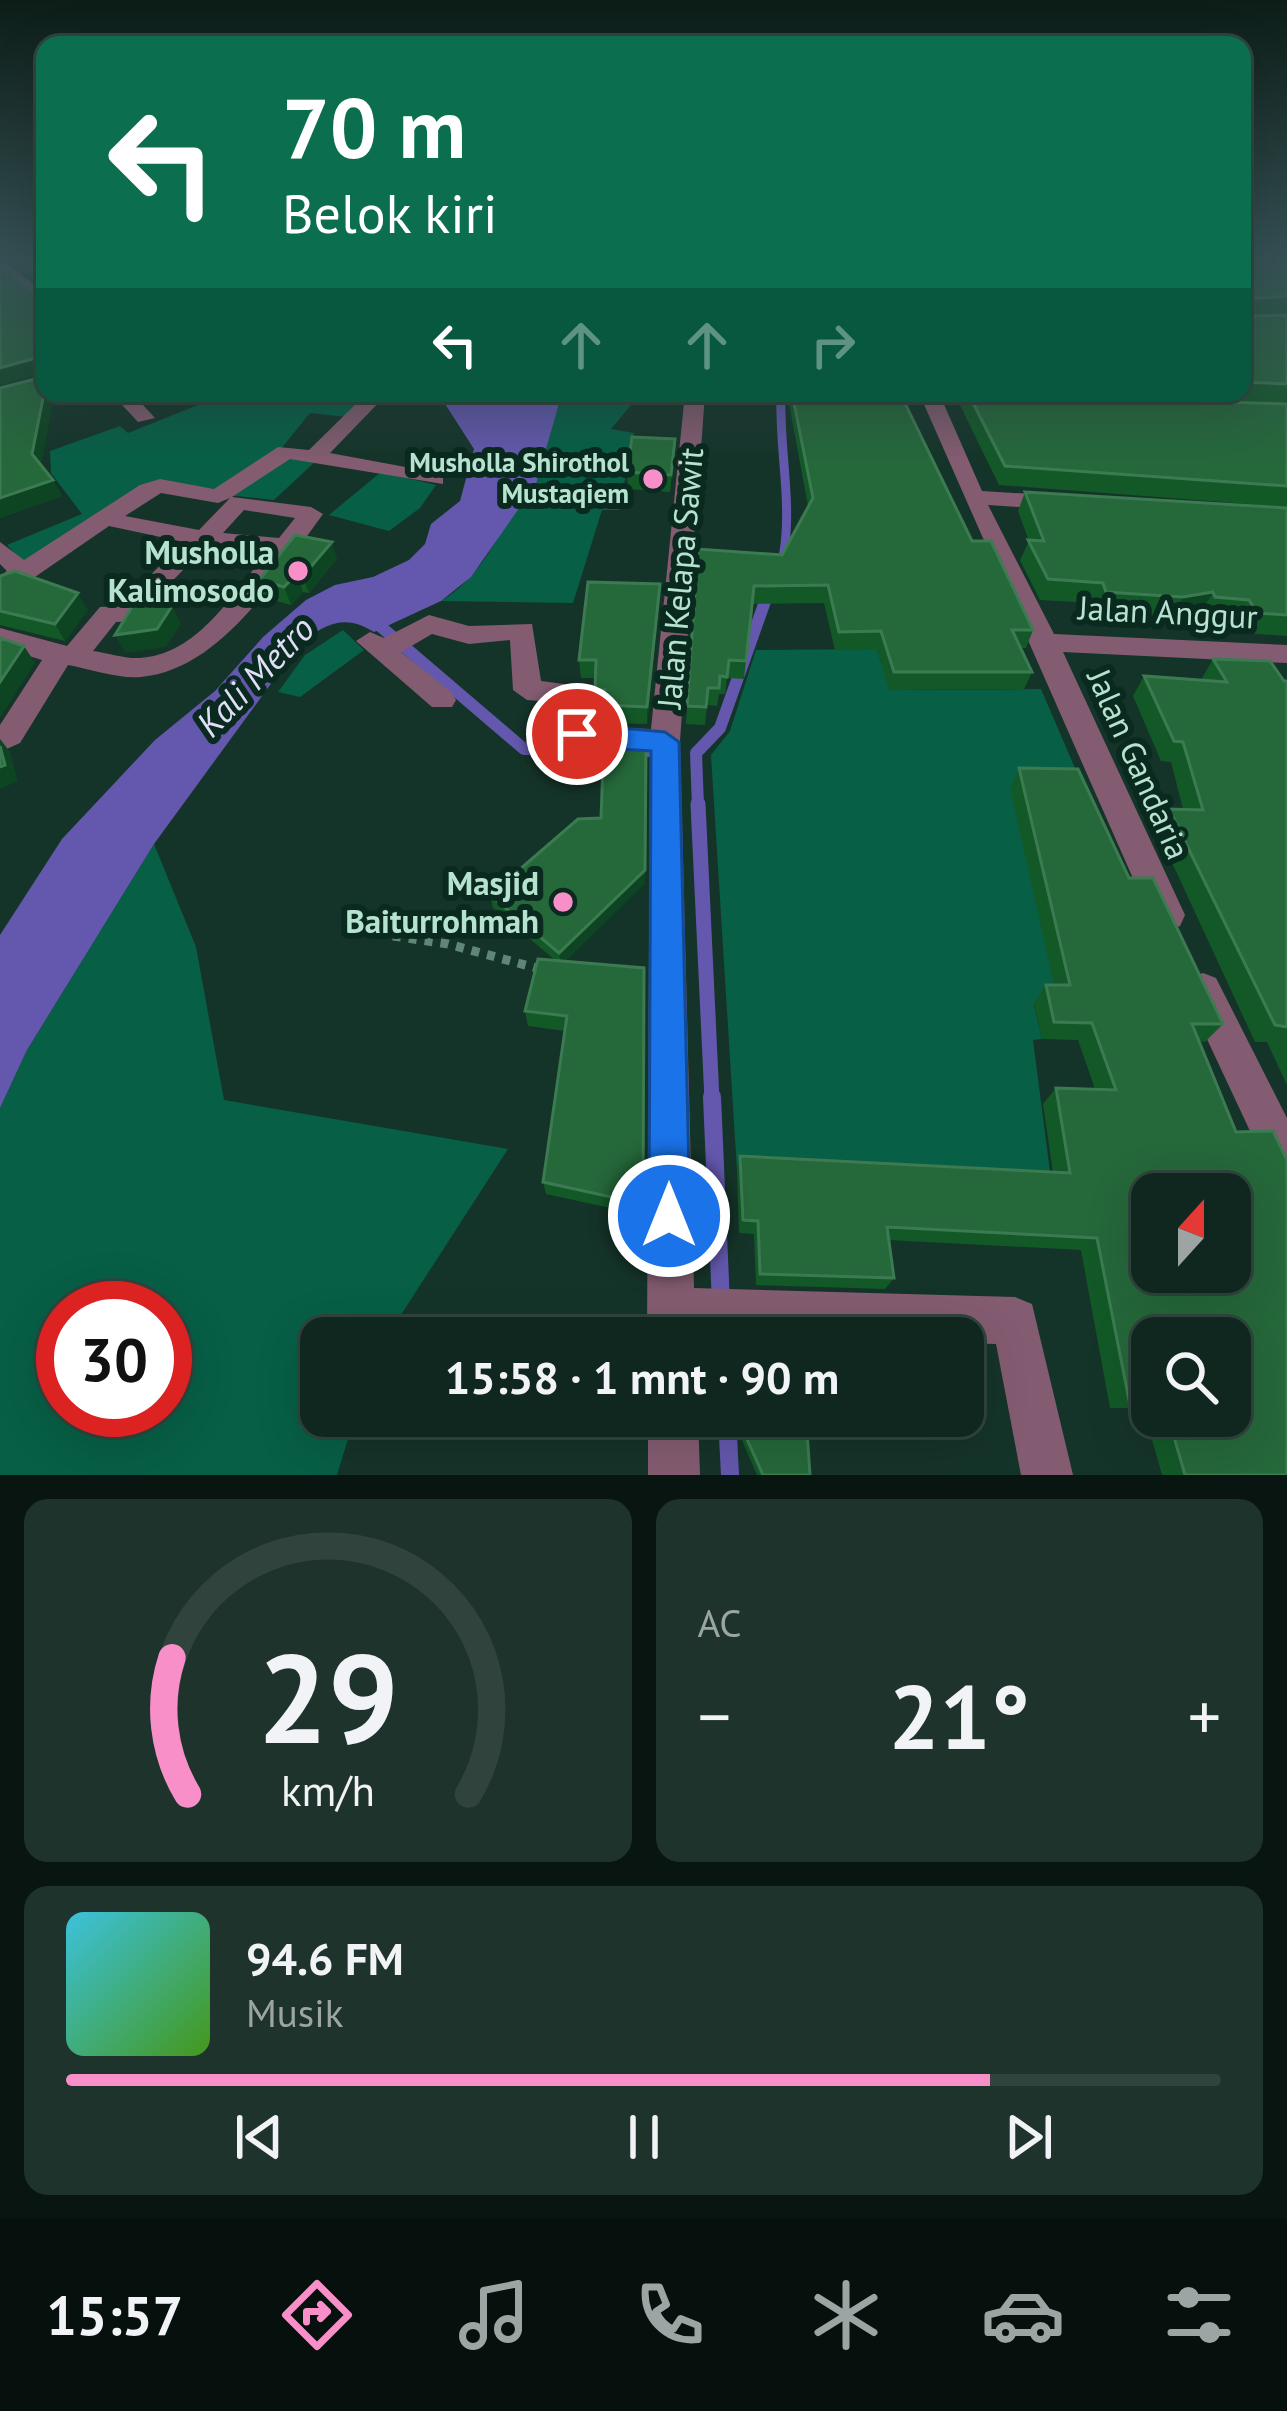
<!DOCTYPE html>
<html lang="id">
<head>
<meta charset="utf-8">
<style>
	:root { --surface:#10271f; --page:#1e332c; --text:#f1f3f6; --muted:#9ca5a4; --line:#30443d; --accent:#f98fc9 }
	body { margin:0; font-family:"PT Sans",sans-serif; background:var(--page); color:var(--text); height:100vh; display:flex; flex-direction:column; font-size:45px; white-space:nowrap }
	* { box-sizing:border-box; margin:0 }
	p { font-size:39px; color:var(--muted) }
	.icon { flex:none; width:66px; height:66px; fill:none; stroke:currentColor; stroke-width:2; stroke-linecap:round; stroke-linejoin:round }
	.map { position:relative; height:1475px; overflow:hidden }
	.drawer { display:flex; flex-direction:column; gap:24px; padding:24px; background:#091511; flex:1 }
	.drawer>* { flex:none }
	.top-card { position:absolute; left:36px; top:36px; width:1215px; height:366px; border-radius:24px; box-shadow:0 12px 48px #0002,0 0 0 3px var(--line); background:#0b6e4f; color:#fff; overflow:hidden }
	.needle { width:78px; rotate:21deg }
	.fabs { position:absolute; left:1131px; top:1173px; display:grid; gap:24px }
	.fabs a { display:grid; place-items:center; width:120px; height:120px; border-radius:24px; background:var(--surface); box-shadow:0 12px 48px #0002,0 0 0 3px var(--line); font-size:60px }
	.speed { position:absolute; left:36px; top:1281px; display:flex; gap:24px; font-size:60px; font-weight:700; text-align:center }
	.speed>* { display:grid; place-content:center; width:156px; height:156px; border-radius:50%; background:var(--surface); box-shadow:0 12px 48px #0002,0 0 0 3px var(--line); line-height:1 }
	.speed .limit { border:18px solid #d22; background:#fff; color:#111 }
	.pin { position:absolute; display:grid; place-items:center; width:102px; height:102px; color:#fff; margin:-51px; border:6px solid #fff; border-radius:50%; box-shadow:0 3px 12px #0007 }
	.me { position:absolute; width:132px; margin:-66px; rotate:0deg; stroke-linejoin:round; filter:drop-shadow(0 0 9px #0008) }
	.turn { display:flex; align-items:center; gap:42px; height:252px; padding:0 48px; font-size:54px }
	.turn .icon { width:156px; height:156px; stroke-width:2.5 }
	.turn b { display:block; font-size:84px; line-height:102px }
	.lanes { display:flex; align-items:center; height:114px; padding:0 48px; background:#0003; justify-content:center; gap:60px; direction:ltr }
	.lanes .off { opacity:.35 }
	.big { font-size:90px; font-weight:700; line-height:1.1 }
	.drawer .tile { flex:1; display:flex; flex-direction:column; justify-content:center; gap:18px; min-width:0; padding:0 42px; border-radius:24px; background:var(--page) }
	.drawer .dial { align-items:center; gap:0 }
	.dial svg { height:312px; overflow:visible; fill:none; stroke:var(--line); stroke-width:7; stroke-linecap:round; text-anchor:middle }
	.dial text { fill:var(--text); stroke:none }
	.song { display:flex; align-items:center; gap:36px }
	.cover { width:144px; height:144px; border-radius:18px; background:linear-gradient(135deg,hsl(190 70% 55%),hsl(100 70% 35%)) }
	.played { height:12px; border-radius:6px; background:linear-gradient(90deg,var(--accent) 80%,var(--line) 80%) }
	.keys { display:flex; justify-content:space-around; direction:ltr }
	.heat { display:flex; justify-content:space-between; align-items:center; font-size:66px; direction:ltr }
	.drawer .tiles { flex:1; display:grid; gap:24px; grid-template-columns:1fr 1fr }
	.tile:last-child { grid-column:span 2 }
	.trip { position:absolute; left:300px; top:1317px; width:684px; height:120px; border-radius:24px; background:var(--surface); box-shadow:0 12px 48px #0002,0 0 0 3px var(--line); font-weight:700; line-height:120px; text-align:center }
	.tab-bar { display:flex; height:192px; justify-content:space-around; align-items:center; background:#06100c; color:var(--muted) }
	.tab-bar .icon { width:84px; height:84px }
	.tab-bar .on { color:var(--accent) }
	.tab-bar b { font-size:54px; color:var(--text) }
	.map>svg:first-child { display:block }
</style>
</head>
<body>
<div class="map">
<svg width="1287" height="1475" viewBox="0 0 1287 1475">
	<rect width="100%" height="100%" fill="#153429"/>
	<path fill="#075f46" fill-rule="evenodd" d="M228 393H370L348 417 310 413 280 450 222 490 160 482 27 567 7 545 82 514 51 473 50 451 120 426 128 433Z
		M567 393H641L611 429 634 433 619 510H602L573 603 441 601C510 560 524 457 567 393Z
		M284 457 318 459 274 500 228 495Z
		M381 472 436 485 420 508 389 531 329 515Z
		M343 630 364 650 300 697 278 692 305 655Z
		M877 649 890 690 1041 689 1084 789 1058 1003 1034 1004 1042 1039 1033 1040 1050 1172 737 1170 711 755 730 731 756 650Z
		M154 844 196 947 224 1100 508 1149 386 1338H321V1416H355L337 1475H0V1108L27 1050ZM63 1308H165V1410H63Z"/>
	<path fill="#6458ae" d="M438 393H562L536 484 471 577 441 601 374 632C343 612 321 625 297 648L154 844 27 1050 0 1108V935L62 839 155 740 215 691 263 637 306 600 335 585 373 577 409 560 425 544 431 524 460 501 474 449Z"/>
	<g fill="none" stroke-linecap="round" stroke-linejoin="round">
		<path stroke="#6458ae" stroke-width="8" d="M781 398V393"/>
		<path stroke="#6458ae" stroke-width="9" d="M781 395C779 450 793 504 783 558"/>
		<path stroke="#6458ae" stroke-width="12" d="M373 620 524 749 654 751
			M698 807 696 753 720 728 768 593"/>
		<path stroke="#6458ae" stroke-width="15" d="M698 804 712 1100"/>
		<path stroke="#6458ae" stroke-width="18" d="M712 1097 721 1304
			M727 1416 730 1475"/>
		<path stroke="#608677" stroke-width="9" stroke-dasharray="8 8" stroke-linecap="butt" d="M393 936 448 944 540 969"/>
		<path fill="#845c71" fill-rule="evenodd" d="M0 259 45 293V306L0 272Z
			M111 393H132L155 418 138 422Z
			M367 393H388L330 453 443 474V484L290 459 232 497 311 507 323 514C279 574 221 670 141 677 118 679 90 669 68 665L20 743 0 752V725L42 660 0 647V628L67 646 100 607 119 606 184 542 109 526 32 579 0 595V576L7 571 0 564V542L24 560 140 485 160 479 214 489 278 447 309 450ZM161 493 218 503 230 498 199 530 125 516ZM244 510 295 518 279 538 223 533ZM207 545 268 551C234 592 198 655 140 658 125 659 108 653 93 651L116 622 134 621Z
			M685 393H705L680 741 694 1288 1015 1297 1032 1304 1073 1475H1021L996 1344 963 1343V1338H647L650 751 566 745 562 737 563 703 527 700 513 690 510 640 469 644 432 634 401 652 452 693 456 700 452 707H432L356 641 370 632 384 638 429 615 469 626 532 624 541 681 587 687 592 727 651 729Z
			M919 393H939L982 491 1063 496 1074 503 1063 510 988 505 1054 634 1287 645V663L1063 652 1185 915 1180 926 1167 930 1154 926Z
			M1203 973 1216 978 1287 1118V1185L1272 1178 1184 990 1190 978Z
			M648 1416H698L700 1475H648Z"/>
	</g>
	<path fill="#135928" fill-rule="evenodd" d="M4 257H45L41 466 53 480 62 496 0 518 39 374 0 385V267L36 295H42V285Z
		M1242 257H1287V313L1249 315H1287V403L1089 395 1129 399 1287 404V507L999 485 958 401 960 393H1242Z
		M134 393H179L148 404Z
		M787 393H900L972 541 1033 630 1026 648H1021L1032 672 1024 689 889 690 877 649 835 650 824 603 752 604 744 679 727 678 725 694H719L717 706 707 705 705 725 686 724 698 549 782 555 808 506Z
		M674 456 670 492 628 489 627 472Z
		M1025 492 1287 508V636L1244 633 1237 620 1203 617 1201 612 1172 617 1097 612 1094 603 1040 600 1020 560 1029 541 1018 511Z
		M337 559 309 593 303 592 291 605 266 598 259 580Z
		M0 576 88 610 65 641 0 625Z
		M659 602 647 724 605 723 604 708H596L595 678H581L579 660Z
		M1213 659 1287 681V1085L1267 1042H1255L1156 828 1169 809H1183L1171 762 1161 761 1133 696 1144 676 1201 680Z
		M646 741 645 883 565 961 644 968 643 1215 546 1194 543 1182 565 1031 528 1026 525 1011 555 960 493 908 490 895 601 818Z
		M1019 768 1129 878 1223 1024 1205 1042 1199 1041 1236 1132 1287 1475H1162L1143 1408H1110L1081 1250 889 1240 894 1278 885 1289 756 1285 754 1234 739 1233 737 1171 740 1156 1053 1172 1043 1104 1056 1088 1095 1089 1078 1040 1042 1039 1034 1003 1046 985H1054L1010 788ZM1152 1338 1230 1416H1152Z
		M738 1416H806L810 1475H757L738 1431Z"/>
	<path fill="#0d4421" d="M36 358 44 373 0 385V368Z
		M45 388V393H55L40 470 32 454Z
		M144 393H179L148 404Z
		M53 480 62 496 0 518V498Z
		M332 542 337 559 309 593 303 576Z
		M297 574 303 592 291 605 284 587Z
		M660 584 659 602 647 724V707Z
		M1213 592 1201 612 1172 617 1183 597Z
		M78 593 88 610 65 641 55 624Z
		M172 606 181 624 166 647 125 653 115 635Z
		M24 646 35 663 0 718V682Z
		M0 739 10 752 18 781 0 789Z
		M645 870V883L561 966 559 953Z"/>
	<path fill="#25683a" stroke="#3c7b51" stroke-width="3" fill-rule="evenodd" d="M16 257H45V388L32 454 53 480 0 498V388L39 378 42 362 36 358 0 368V267L36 295H42L41 276Z
		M1242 257H1287V296L1247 299 1246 312 1250 316 1287 315V384L1242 382Z
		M792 393H900L972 541H991L1033 630H1012L1032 672H894L881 631 839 632 828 585 754 586 746 661 729 660 727 677 720 676 719 688H708L706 707 687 706 698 549 782 555 813 498Z
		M968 393H1068L1129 399 1287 404V486L1005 466Z
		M632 437 675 439 671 475 627 472Z
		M1025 492 1287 508V615L1257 613 1249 600 1215 597 1213 592 1183 597 1106 592 1103 583 1048 579 1028 540 1044 541Z
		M295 535 332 542 303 576 297 574 284 587 259 580Z
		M15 571 78 593 55 624 0 611V576Z
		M588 582 660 584 647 707 604 705 605 690H595L596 660H579Z
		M135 602 172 606 157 629 115 635Z
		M0 638 24 646 0 682Z
		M1213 659 1270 661 1284 681H1287V1027L1275 1025 1169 809 1203 810 1183 742 1174 741 1144 676 1227 682Z
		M604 738 646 741 645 870 559 953 490 895 578 819 601 818Z
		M0 746 5 765 0 767Z
		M1019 768 1078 769 1129 878H1153L1223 1024H1192L1236 1132 1273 1131 1287 1160V1475H1185L1168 1416H1230V1338H1152V1400H1129L1097 1238 887 1227 894 1278 760 1274 758 1221 743 1220 740 1156 1070 1173 1056 1088 1116 1090 1092 1023 1054 1022 1046 985H1070ZM1152 1194H1230V1272H1152Z
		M538 959 644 968 643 1204 543 1182 567 1016 525 1011Z
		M739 1334H801V1338H739Z
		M741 1416H806L810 1475H763L741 1426Z"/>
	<linearGradient id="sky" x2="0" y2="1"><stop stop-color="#0c1d17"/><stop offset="0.56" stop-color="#355054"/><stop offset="1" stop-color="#355054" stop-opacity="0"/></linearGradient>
	<rect width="1287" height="463" fill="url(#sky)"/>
	<path fill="#1a73e8" stroke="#114b97" stroke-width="3" d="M577 724 665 732 679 742 690 1216 684 1231 669 1237 655 1231 649 1216 651 751 570 746 563 734Z"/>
	<g fill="#f98fc9" stroke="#0b2a1f" stroke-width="4.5">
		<circle cx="653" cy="479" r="12"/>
		<circle cx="298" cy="571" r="12"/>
		<circle cx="563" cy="902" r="12"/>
	</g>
	<g text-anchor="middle" stroke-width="12" stroke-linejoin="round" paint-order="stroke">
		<g font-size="27" font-weight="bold" fill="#b6e3d0" stroke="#0b2a1f" text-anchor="end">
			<text x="629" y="472">Musholla Shirothol<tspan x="629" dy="31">Mustaqiem</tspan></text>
		</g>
		<g font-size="33" font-weight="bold" fill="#b6e3d0" stroke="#0b2a1f" text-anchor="end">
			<text x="274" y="564">Musholla<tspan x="274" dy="38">Kalimosodo</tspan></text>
			<text x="539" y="895">Masjid<tspan x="539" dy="38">Baiturrohmah</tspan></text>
		</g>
		<g font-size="33" fill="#b6e3d0" stroke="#0b2a1f">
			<text transform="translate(680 578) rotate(-85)" y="12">Jalan Kelapa Sawit</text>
			<text transform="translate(1168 612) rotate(3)" y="12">Jalan Anggur</text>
			<text transform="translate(1139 764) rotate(66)" y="12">Jalan Gandaria</text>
		</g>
		<g font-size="36" font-style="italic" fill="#dfdef6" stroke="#0b2a1f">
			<text transform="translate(255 676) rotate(-46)" y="13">Kali Metro</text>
		</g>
	</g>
</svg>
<div class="fabs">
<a><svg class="needle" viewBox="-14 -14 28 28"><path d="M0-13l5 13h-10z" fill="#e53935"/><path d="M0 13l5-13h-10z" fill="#9ca5a4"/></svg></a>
<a><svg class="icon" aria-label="search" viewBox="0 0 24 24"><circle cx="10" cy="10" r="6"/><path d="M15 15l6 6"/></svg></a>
</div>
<div class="speed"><div class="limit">30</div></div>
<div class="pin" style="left:577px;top:734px;background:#d93025"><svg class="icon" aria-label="arrive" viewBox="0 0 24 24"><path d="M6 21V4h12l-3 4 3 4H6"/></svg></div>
<svg class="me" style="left:669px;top:1216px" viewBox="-20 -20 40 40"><circle r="17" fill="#1a73e8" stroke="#fff" stroke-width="3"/><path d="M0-11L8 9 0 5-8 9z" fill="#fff"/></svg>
<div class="trip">15:58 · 1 mnt · 90 m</div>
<div class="top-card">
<div class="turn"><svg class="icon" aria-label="left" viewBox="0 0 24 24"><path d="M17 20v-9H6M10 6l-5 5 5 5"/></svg><div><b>70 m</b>Belok kiri</div></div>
<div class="lanes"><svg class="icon" aria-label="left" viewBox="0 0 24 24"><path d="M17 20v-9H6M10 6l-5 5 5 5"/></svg><svg class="icon off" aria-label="ahead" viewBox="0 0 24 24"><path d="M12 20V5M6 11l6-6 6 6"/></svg><svg class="icon off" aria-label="ahead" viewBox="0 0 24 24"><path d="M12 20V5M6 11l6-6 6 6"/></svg><svg class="icon off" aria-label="right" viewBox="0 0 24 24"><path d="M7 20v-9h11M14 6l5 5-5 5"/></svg></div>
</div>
</div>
<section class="drawer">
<div class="tiles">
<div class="tile dial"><svg viewBox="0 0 100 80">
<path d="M14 69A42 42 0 1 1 86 69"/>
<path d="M14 69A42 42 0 0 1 10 34" stroke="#f98fc9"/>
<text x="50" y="56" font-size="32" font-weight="700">29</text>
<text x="50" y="72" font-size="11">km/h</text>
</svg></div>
<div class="tile"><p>AC</p>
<div class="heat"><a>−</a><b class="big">21°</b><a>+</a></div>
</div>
<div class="tile">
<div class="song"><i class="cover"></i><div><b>94.6 FM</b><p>Musik</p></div></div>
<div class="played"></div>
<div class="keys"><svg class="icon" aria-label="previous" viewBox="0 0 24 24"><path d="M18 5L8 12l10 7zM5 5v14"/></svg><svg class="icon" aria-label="pause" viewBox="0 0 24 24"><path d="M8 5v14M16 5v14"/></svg><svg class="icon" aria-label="next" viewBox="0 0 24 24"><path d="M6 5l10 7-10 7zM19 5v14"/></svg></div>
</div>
</div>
</section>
<nav class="tab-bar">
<b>15:57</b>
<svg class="icon on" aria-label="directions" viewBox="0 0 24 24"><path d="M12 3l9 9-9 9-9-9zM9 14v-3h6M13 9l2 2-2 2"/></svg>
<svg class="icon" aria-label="music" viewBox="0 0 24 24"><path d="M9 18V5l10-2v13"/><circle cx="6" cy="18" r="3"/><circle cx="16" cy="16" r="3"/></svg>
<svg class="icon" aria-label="phone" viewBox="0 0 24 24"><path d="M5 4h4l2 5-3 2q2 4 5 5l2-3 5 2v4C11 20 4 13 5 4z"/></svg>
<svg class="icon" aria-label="climate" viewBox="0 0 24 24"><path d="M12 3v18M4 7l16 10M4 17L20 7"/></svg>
<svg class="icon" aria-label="car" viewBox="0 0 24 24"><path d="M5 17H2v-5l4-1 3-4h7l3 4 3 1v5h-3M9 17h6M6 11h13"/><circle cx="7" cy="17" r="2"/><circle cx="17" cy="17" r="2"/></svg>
<svg class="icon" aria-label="filters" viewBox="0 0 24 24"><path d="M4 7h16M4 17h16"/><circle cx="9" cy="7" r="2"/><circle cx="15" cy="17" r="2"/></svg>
</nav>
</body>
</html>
